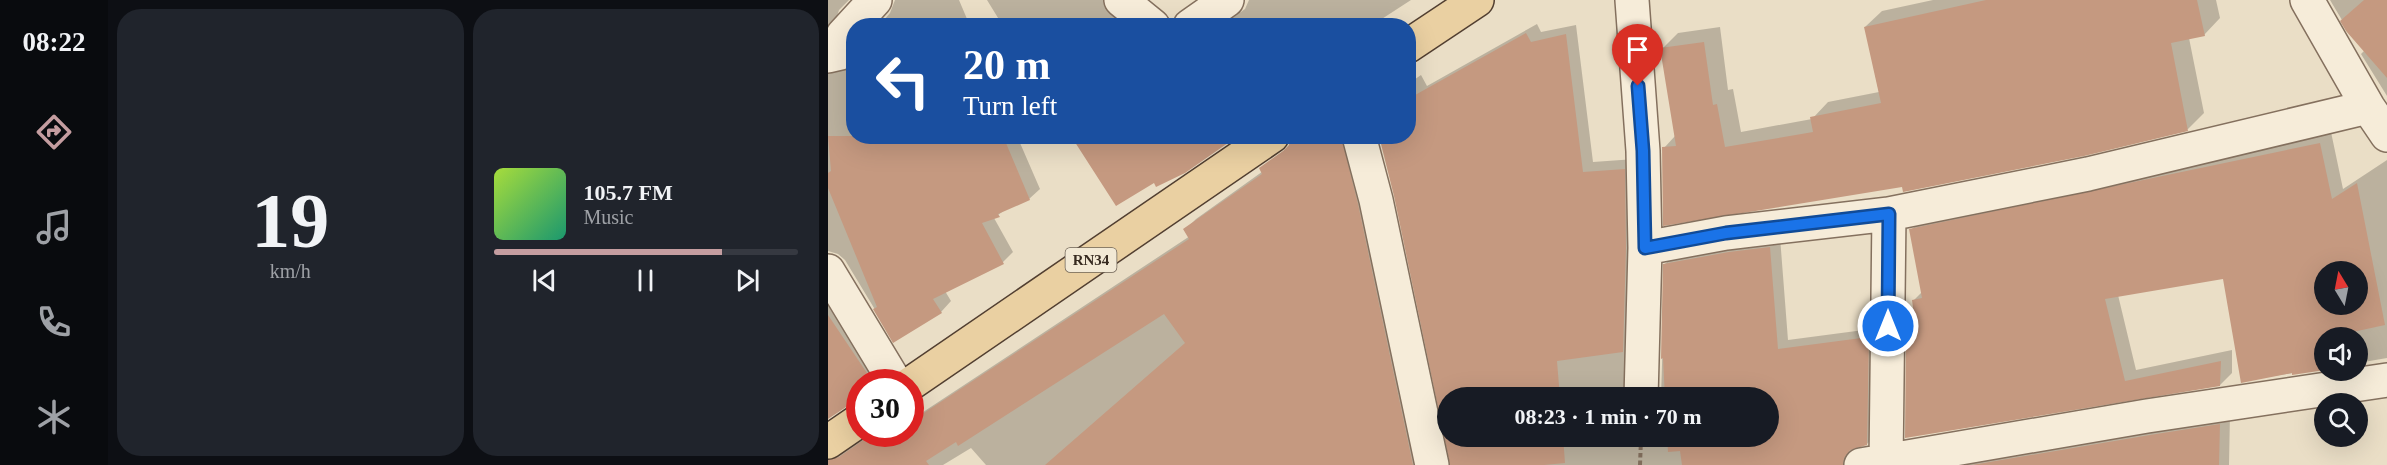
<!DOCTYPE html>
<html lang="en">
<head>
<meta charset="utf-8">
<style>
	:root { --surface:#171b24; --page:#20242c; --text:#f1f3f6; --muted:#9ea1a6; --line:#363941; --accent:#c49da0 }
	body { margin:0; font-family:Georgia,serif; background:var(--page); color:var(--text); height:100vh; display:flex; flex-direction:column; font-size:22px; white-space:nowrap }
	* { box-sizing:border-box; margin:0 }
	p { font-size:20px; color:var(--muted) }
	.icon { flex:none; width:33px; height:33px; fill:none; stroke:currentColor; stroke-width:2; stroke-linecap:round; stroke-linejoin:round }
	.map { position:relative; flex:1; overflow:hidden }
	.details { display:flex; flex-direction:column; gap:9px; padding:9px; background:#0d0f14; width:720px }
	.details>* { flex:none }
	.guide { position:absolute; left:18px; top:18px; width:570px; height:126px; border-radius:24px; box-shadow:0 6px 24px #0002; background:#1a4fa0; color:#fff; overflow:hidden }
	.needle { width:39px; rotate:350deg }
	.fabs { position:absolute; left:1486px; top:261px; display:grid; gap:12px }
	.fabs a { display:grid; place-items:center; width:54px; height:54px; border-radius:50%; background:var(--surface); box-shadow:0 6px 24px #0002; font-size:30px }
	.speed { position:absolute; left:18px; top:369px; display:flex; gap:12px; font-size:30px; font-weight:700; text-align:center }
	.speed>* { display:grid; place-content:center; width:78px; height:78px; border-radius:50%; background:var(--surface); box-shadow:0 6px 24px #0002; line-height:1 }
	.speed .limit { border:9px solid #d22; background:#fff; color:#111 }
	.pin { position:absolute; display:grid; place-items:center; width:51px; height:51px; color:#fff; margin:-62px -26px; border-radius:50% 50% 50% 0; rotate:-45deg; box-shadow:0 0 6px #0007 }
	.pin .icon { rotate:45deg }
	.me { position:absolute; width:66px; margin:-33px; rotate:0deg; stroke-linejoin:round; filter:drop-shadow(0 0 4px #0008) }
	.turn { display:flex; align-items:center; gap:21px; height:126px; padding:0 18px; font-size:27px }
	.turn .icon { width:78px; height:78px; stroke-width:2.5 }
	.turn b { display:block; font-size:42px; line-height:51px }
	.details .widget { flex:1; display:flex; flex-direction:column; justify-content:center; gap:9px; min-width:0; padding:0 21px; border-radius:24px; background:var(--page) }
	.details .dial { align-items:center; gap:0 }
	.dial b { font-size:78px; line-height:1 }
	.song { display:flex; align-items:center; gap:18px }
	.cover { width:72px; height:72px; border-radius:9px; background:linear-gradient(135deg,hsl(80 70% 55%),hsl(160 70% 35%)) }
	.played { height:6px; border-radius:3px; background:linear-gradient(90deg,var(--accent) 75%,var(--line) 75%) }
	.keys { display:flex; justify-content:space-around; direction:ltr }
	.details .tiles { flex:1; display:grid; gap:9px; grid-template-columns:repeat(2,1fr) }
	.trip { position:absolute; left:609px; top:387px; width:342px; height:60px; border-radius:30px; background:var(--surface); box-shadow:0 6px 24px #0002; font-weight:600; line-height:60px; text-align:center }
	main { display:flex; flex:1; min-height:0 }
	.dock { display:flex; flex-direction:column; width:108px; justify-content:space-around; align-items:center; background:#090b0e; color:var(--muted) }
	.dock .icon { width:42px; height:42px }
	.dock .current { color:var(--accent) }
	.dock b { font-size:27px; color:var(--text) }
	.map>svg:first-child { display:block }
</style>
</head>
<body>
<main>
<nav class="dock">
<b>08:22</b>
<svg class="icon current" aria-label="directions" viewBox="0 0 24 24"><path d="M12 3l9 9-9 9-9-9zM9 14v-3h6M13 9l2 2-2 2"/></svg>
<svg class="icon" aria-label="music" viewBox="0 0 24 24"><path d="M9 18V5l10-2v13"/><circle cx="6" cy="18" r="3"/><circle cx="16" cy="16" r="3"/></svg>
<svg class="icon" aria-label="phone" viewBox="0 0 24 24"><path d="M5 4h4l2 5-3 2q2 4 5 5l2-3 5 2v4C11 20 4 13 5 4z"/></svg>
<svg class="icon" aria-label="climate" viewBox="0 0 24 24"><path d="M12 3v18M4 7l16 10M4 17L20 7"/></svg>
</nav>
<section class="details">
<div class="tiles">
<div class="widget dial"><b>19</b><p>km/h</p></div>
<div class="widget">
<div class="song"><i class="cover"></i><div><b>105.7 FM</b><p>Music</p></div></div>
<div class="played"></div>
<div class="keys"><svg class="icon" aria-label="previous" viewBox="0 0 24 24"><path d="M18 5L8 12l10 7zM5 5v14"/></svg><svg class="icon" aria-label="pause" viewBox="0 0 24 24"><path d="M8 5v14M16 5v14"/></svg><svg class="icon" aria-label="next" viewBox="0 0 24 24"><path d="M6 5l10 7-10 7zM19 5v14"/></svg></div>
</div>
</div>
</section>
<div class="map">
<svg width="1559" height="465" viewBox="0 0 1559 465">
	<rect width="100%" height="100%" fill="#eadec6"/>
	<path fill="#0003" fill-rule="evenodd" d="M0 0H21L11 10 6 26 0 31Z
		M67 0H131L142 26H51L62 13Z
		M159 0H288L318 26H175Z
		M421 0H583L543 26H393L417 9Z
		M1105 0H1388L1392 18 1376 35 1361 38 1376 113 1360 129 1075 185 836 148 847 136 834 49 850 33 892 27 900 90 905 89 913 132 984 119 1000 102 1051 92 1037 27 1054 11Z
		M1502 0H1559V96L1533 54 1537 50 1520 30Z
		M709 24 713 32 748 25 765 162 807 159 808 398H620V436H940V398H833L837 264 847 254 952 237 960 340 1051 328 1049 433 1039 444 1025 448V458L1028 465H624L568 196 580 136V84L593 75 599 86Z
		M0 61 26 62V136H189L212 189 201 199 178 209 166 218 185 252 175 262 117 291 123 301 113 312 66 341 17 260 10 254 0 251Z
		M1503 132 1515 189 1559 160V358L1530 363V338H1497V368L1414 381 1396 277 1290 295 1308 370 1404 350V373L1392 385 1079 437 1080 333 1089 324 1086 300 1094 292 1083 230 1095 218ZM1497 272H1530V304H1497Z
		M505 136H526L599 465H158L143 448 115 465H0V447L14 451 23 447 43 434H82V412L86 418 362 236 357 230 368 219 438 169Z
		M0 280 63 382H32L21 403 0 417Z
		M1402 414 1401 465H1098Z"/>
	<path fill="#c59980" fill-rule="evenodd" d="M1158 0H1369L1377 36 1343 43 1360 131 1256 156 1075 192 1074 187 835 226 834 147 848 146 832 48 876 42 885 105 889 104 897 147 985 132 982 117 1053 103 1036 27Z
		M1536 0H1559V78L1518 31 1512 21Z
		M698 33 703 42 738 34 755 172 797 169 798 248 795 352 729 361 732 398H620V436H735L737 463 716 465H622L566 196 551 136H580V99Z
		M0 136H175L202 200 170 214 172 217 154 223 176 264 105 299 114 313 65 343 45 309 49 307 0 188V173L3 171Z
		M243 136H410L357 173 328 187 326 183 288 206Z
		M462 136H513L530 204 585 465H217L357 343 336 314 130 446 128 442 98 461 101 465H0V460L11 457 44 434H82V422L361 239 355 229 434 174 431 168 455 151 461 145Z
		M1492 143 1504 199 1529 183 1557 325 1511 335 1512 338H1497V370L1464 375V373L1413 383 1395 279 1277 299 1297 381 1393 361 1392 386 1077 438 1078 332 1088 331 1084 300 1094 298 1081 229ZM1497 272H1530V304H1497Z
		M942 247 950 349 1041 337 1039 445 1022 450 1016 458 1015 465H854L852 451 840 452 839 436H940V398H837L835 358 833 359 835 264 901 252Z
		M0 315 45 382H32V401L21 405 0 419Z
		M1392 424 1391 465H1144L1322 435Z"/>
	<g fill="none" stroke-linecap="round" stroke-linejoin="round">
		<g stroke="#84705e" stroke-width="36">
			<path id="minor" d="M293 0 325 26
				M804 0 815 151 817 248 813 398
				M1479 0 1540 107 1559 135
				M362 26 399 0
				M0 56 13 53 15 35 47 0
				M531 136 548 200 604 465
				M817 248 898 233 1061 214 1260 174 1540 107
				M0 271 67 382
				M1033 465 1319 416 1559 380
				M1058 465 1061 214"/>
		</g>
		<g stroke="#523f31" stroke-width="36">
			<path id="major" d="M580 46 649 0
				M82 384 444 136
				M0 442 32 420"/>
		</g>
		<path stroke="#84705e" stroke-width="4" stroke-dasharray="4.5 3" stroke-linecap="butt" d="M812 465 813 439"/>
		<use href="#minor" stroke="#f6ecd9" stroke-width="33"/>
		<use href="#major" stroke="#ead0a2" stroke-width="33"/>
	</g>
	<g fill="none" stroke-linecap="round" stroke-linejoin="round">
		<g stroke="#114b97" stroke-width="15">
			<path id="route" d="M810 86 815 151 817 248 898 233 1061 214 1060 326"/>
		</g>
		<use href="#route" stroke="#1a73e8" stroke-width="10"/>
	</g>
	<g text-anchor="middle" stroke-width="4.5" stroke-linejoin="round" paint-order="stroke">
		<rect fill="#f2e9d5" stroke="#6e6356" stroke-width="1.5" x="237.5" y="248" width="51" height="24" rx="4.5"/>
		<g font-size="15" font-weight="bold" fill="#362a20">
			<text x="263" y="265">RN34</text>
		</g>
	</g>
</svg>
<div class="fabs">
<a><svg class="needle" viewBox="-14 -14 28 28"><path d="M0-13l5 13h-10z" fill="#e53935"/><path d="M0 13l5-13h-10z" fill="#9ea1a6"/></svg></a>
<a><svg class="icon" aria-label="sound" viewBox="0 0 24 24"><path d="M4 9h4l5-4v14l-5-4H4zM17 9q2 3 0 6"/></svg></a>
<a><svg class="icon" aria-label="search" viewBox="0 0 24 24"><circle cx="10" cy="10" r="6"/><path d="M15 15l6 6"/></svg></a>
</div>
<div class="speed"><div class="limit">30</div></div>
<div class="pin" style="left:810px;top:86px;background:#d93025"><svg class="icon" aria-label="arrive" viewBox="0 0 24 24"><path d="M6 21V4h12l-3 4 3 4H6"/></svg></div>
<svg class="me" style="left:1060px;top:326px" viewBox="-20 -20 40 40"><circle r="17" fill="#1a73e8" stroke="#fff" stroke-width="3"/><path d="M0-11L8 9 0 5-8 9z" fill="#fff"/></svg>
<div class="trip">08:23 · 1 min · 70 m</div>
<div class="guide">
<div class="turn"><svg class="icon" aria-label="left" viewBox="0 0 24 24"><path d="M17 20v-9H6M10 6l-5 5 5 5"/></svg><div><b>20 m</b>Turn left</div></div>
</div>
</div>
</main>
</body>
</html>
